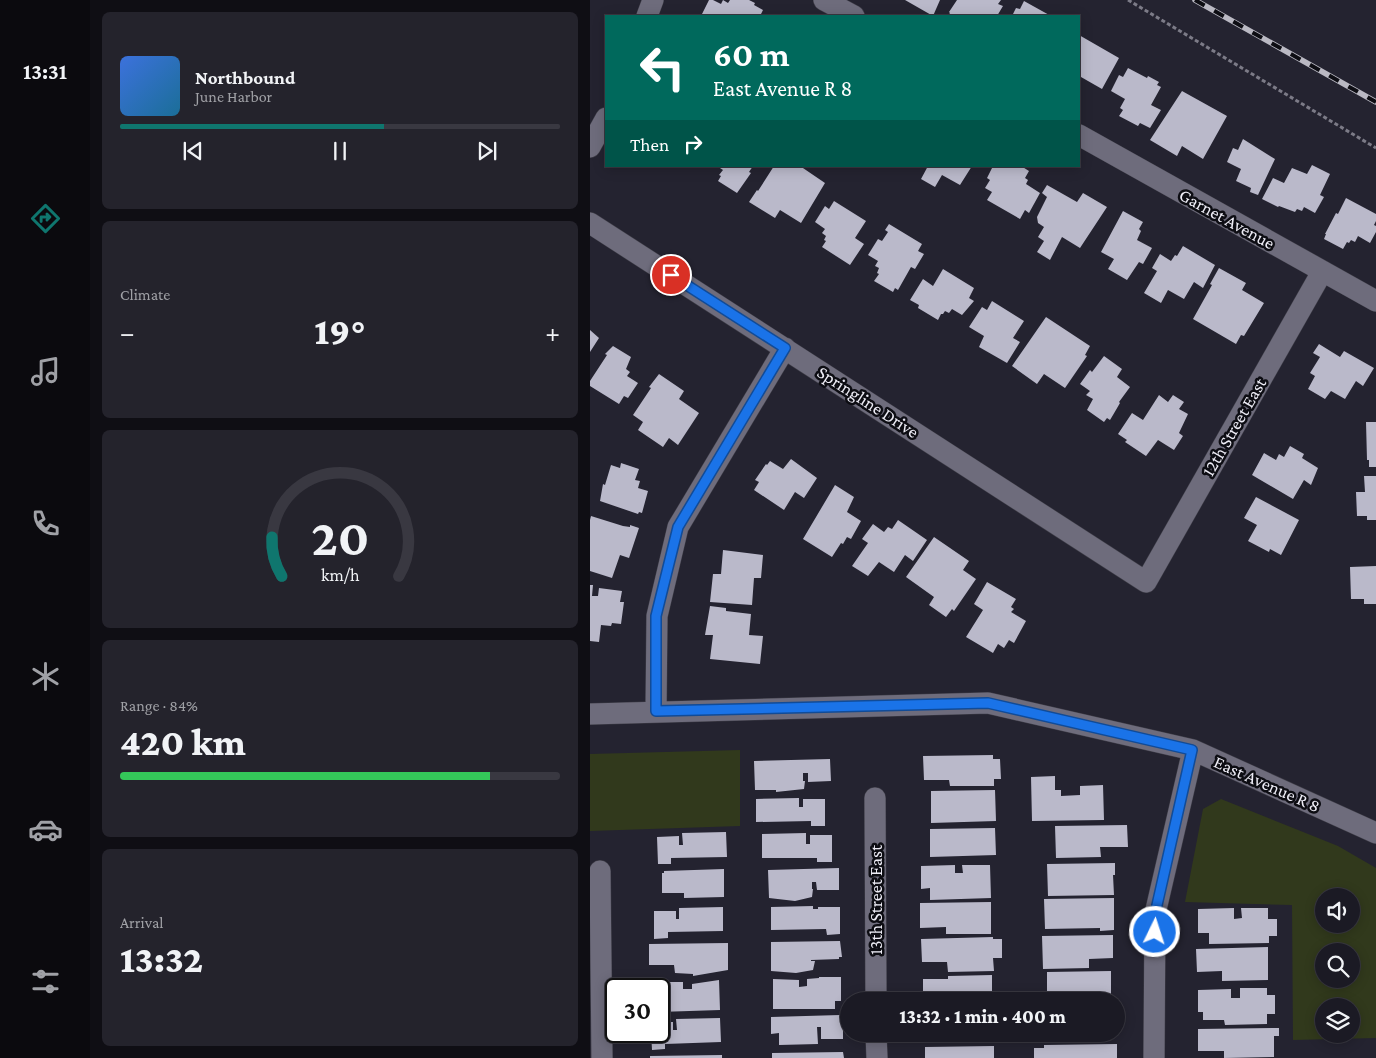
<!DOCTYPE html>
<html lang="en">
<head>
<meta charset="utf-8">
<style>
	:root { --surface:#1b1a24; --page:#24232c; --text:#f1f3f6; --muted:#a0a1a6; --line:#393841; --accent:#0f766e }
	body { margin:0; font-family:"Crimson Pro",serif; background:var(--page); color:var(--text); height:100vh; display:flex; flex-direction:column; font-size:19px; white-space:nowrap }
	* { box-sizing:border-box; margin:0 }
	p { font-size:16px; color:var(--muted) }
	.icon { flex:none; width:28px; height:28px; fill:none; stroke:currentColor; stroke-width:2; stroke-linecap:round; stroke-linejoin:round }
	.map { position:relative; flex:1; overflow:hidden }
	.sheet { display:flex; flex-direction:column; gap:12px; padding:12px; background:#0f0e14; width:500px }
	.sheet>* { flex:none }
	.banner { position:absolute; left:15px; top:15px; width:475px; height:152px; border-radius:0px; box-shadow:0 2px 12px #0003,0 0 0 1px var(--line); background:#00695c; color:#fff; overflow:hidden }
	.fabs { position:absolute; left:725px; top:888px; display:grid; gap:10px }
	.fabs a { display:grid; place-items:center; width:45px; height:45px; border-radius:50%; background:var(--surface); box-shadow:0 2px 12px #0003,0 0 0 1px var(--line); font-size:25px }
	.speed { position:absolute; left:15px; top:978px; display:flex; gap:10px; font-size:25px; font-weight:700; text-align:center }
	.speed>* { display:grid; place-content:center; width:65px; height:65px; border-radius:50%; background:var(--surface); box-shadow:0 2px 12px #0003,0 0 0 1px var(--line); line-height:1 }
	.speed .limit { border:2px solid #111; border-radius:8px; background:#fff; color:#111 }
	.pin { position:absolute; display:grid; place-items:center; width:42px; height:42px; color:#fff; margin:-21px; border:2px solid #fff; border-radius:50%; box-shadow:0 1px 5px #0007 }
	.me { position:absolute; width:55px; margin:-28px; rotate:4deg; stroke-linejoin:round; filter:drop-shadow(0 0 4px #0008) }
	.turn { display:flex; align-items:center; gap:18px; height:105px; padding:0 25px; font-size:22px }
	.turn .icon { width:65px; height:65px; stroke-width:2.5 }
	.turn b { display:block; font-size:35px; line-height:42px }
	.then { display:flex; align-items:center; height:48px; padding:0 25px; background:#0003; gap:10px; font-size:19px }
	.big { font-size:38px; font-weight:800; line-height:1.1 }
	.sheet .tile { flex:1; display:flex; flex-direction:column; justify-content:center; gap:8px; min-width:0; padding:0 18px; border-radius:8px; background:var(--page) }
	.sheet .dial { align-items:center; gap:0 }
	.dial svg { height:130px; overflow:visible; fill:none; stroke:var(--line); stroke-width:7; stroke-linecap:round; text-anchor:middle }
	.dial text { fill:var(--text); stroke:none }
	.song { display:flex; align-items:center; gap:15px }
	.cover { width:60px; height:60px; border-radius:8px; background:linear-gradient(135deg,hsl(220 70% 55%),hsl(200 70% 35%)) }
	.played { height:5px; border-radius:2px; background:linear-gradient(90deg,var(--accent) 60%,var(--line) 60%) }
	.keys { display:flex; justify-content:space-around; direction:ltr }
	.heat { display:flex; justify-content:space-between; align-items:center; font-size:28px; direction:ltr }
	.charge { height:8px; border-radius:4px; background:linear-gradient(90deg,#34c759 84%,var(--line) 0) }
	.trip { position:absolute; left:250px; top:992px; width:285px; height:50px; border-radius:25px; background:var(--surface); box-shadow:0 2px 12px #0003,0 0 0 1px var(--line); font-weight:800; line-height:50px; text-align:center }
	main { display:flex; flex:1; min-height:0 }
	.dock { display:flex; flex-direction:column; width:90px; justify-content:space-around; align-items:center; background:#0b0a0e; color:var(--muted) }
	.dock .icon { width:35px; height:35px }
	.dock .selected { color:var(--accent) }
	.dock b { font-size:22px; color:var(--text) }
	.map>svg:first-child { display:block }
</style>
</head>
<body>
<main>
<nav class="dock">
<b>13:31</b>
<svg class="icon selected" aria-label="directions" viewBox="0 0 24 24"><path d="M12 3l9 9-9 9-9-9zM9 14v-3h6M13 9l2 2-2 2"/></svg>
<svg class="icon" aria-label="music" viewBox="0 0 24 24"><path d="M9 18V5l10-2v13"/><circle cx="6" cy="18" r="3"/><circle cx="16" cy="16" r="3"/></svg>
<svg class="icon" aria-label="phone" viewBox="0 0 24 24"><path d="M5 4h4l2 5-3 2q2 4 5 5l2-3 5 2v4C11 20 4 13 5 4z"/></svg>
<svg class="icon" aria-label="climate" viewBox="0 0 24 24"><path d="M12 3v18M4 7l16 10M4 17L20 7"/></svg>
<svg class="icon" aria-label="car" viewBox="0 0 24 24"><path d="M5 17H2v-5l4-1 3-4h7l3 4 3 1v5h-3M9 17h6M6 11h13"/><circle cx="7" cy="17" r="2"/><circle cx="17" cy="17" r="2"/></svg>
<svg class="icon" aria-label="filters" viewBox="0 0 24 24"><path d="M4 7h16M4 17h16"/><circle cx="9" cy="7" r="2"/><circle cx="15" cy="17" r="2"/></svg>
</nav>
<section class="sheet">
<div class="tile">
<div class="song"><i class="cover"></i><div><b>Northbound</b><p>June Harbor</p></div></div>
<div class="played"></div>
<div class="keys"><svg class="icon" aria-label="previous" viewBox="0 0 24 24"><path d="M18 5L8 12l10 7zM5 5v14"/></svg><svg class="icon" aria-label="pause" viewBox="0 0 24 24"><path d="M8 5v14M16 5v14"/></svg><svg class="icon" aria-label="next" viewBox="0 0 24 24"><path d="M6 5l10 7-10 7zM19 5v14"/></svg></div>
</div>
<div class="tile"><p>Climate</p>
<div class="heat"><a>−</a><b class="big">19°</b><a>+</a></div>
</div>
<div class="tile dial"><svg viewBox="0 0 100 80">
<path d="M14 69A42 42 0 1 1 86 69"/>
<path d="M14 69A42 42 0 0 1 8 45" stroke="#0f766e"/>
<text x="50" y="56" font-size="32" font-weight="700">20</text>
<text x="50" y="72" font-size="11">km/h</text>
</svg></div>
<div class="tile"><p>Range · 84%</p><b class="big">420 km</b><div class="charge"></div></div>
<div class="tile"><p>Arrival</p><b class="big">13:32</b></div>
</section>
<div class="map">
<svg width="786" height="1058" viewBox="0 0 786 1058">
	<rect width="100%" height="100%" fill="#242330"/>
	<path fill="#31391c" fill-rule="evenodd" d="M150 750V826L0 831V754Z
		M631 799 748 846 786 868V1038L703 1040 702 905 595 902 613 809ZM734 896H761V924H734ZM734 951H761V979H734ZM734 1006H761V1034H734Z"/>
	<path fill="#bab9ca" d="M119 0H123L131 4 133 0 138 3 140 0H159L165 3 164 5 173 10 170 16H115L112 14Z
		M315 0H350L343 16Z
		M367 0H411L408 4 413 6 407 16H393L388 14 387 16H358L360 13 359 12Z
		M434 1 461 16H422L426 8 430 9Z
		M489 35 529 58 512 89 491 77 489 80Z
		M538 68 557 78 558 76 569 82 567 85 571 87 561 105 571 110 560 128 550 123 548 126 529 116 533 110 530 108 535 99 521 91 529 75 533 77Z
		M592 91 637 116 613 159 592 146 587 156 560 140Z
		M653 139 685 159 668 195 660 192 661 188 646 181 651 169 637 162 643 148 648 150Z
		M722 165 740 174 730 195 734 197 725 213 714 207 712 211 707 209 705 212 689 206 688 207 672 199 683 178 694 183 702 168 717 174Z
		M127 166H163L159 172 161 173 147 193 128 181 131 176 129 175 133 170Z
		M184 166H210L235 183 211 223 190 210 185 218 159 202 167 190 168 191Z
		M338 166H382L370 185 352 175 345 187 331 179Z
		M403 166H414L417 168 418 166H431L439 171 435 178 438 180 436 184 450 193 439 213 435 210 430 219 397 200 402 192 395 188 400 180 397 178Z
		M457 185 487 202 493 193 517 207 490 248 472 237 460 260 447 252 454 241 448 237 454 227 448 223 447 217 457 197 452 193Z
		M756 198 786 214V221L784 225 786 226V232L780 243 768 236 765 242 761 240 759 243 757 242 753 249 734 239 736 234H735L746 213 748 214Z
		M244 201 276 221 265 238 274 244 260 265 232 247 236 241 234 240 236 236 232 233 235 229 225 222 235 206 239 209Z
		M533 211 553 222 549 229 551 231 547 240 562 248 553 264 549 262 537 280 518 269 524 259 511 252Z
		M299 224 332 244 328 251 334 254 325 269 321 267 308 290 305 288 303 292 284 281 289 274 287 273 289 268 285 266 288 261 278 255 288 239 292 241 298 232 295 230Z
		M593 246 625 265 613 288 604 282 594 299 578 290 571 303 554 293 567 271 562 268 570 254 581 261 585 255 587 256Z
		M629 268 656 283 652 290 674 303 654 336 651 335 646 344 603 319 622 285 620 284Z
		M353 269 384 288 379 298 384 301 372 315 362 309 359 313 355 311 353 314H351L348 320 328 308 329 305 320 300 333 279 343 286Z
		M402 301 434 321 423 338 430 342 417 363 389 347 394 336 379 327 392 307 397 310Z
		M456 317 500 346 495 355 497 356 475 388 454 374 447 384 422 366Z
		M0 330 9 338 0 352Z
		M729 344 750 357 754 351 784 368 773 386 766 381 755 399 741 391 735 399 718 389 725 376 720 373 730 357 723 353Z
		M23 346 41 357 36 369 40 372 37 376 48 383 38 398 34 396 29 404 0 386V381L17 355 15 354Z
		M514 356 532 369 527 377 540 387 529 402 530 403 523 415 520 420 517 418 514 422 497 410 503 399 496 395 500 391 490 384 500 370 502 372Z
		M69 374 94 391 89 399 109 413 88 445 79 438 73 447 48 430 53 422 43 415 61 388 59 387Z
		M569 395 578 402 583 395 594 402 589 409 598 414 589 433 593 436 584 450 568 440 556 456 535 442 537 440 528 434 542 413 553 420Z
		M776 422H786V467H779V460H777Z
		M700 446 714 454 712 458 728 468 721 485 714 480 703 499 662 475 674 453 686 460 689 454 694 457Z
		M201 459 227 478 214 498 205 492 194 510 164 490 169 482 165 480 176 464 177 465 180 461 193 469Z
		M31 463 49 469 45 480 50 481 48 488 58 491 52 513 49 512 48 514 10 501 13 484 15 485 21 465 30 468Z
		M774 476H786V520H777V516H767L766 492H775Z
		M245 485 264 497 257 512 271 521 261 539 257 537 253 544 251 543 242 557 213 539Z
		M666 497 709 520 691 555 680 549 679 552 658 541 667 525 654 518Z
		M1 516 33 526 40 527V525L49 528 39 558 30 555 22 578 0 571V520Z
		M308 520 337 540 323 561 315 555 304 572 289 562 278 576 262 566 278 543 272 539 283 524 294 532 298 527 302 529Z
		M344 537 379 561 373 570 386 579 364 611 362 609 356 617 339 605 344 597 316 577Z
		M133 550 173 555 171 578H164L162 605 120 602 123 574H131Z
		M786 566V604H774V599H761L760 567Z
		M397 582 426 599 421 607 424 609 421 612 436 621 424 643 419 640 414 648 408 644 403 653 376 637 393 610 384 604Z
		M0 585H3L2 596H8L9 588 32 591 30 602H34L31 624 22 623 21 626 11 625 9 642 0 641Z
		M120 606 136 608V611L161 614 159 635 173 636 170 664 120 659 123 635H115Z
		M403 755V759H410L411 779H404V786H360L359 780H334L333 756Z
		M240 759 241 781 218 782V773H213V781H215L214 789 186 792V790H165L164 761Z
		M465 776V790H471V796L490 795V786L513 785 514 820 442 821 441 777Z
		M405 790 406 821 341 823V791Z
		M209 798V807H213V799H235V826H221V821L166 822V799Z
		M537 825 538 847H510L511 857 466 858 465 826Z
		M405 828 406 855 340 857V829Z
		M136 832 137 857 81 858V864H68L67 837 89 836V845H93L92 833Z
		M216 833V844H220V835H242V862H227V858H172V834Z
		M525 863V875H523L524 895 458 896 457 864Z
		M365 865V873H373L372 865H400L401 898 340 900V888L331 889V866Z
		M249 868V890H227L226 882H222V889H223L222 897 205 901 179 898 178 870Z
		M134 869V897L94 898V893H72V873H74V871Z
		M524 898V930L510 931V928L455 929 454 899Z
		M401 902V934H356V927L330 928V903Z
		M223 906V909H228V907H250V934L237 935 236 929 181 930V907Z
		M133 907V931L78 932V938L64 939V911H86V919H89V908Z
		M644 908V919L652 918 651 908H678V919H687V936H679V943L619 944V933H608V909Z
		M523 935V958L499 959V968L453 969 452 936Z
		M403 937V939H412V958H403L404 971 358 972 357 962H332L331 939Z
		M250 941 252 957H249V959L221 960V961H225L223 970 206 973 181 971V942Z
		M138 943V970L103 976V974L85 973 84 965H59V944Z
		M678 947V980L632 981V971L607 972 606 949Z
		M521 971V995L495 996 496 1001H457V972Z
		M402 975V1001H333V979H358V976Z
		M229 977H251V1001H245V1009H183V979L209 980V987L217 986V979L229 978Z
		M129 980 130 1010 69 1012V989H59V982H93V989H102V984Z
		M650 988H677V995H685V1014H677V1024L635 1025 634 1020H613V1012H608V990L641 989V998H650Z
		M250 1015V1017H253V1039H231V1027H227L228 1044 189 1045V1033L181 1034V1017Z
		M130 1018 131 1042 75 1044V1049L62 1050 61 1031H69V1022H83V1030H87L86 1019Z
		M689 1028V1036H684V1057L634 1058V1051H608V1029Z
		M359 1034H412V1039H404V1042L359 1043Z
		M508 1034H522V1040L508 1041Z
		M527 1044V1058H444V1048H454V1045Z
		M404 1046V1058H335V1047Z
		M253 1052 254 1058H182V1053Z
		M132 1055V1058H60V1056Z"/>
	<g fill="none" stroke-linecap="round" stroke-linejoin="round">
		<g stroke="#3f3e48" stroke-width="22">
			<path id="minor" d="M234 0 264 16
				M57 16 63 0
				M489 135 786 301
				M0 147 16 118
				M0 223 556 582 732 272
				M66 711 67 616 88 527 195 348
				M0 714 398 703 603 750 786 833
				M285 798 286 1001
				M10 871 12 1058
				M286 1034 287 1058
				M564 1058 565 914 603 750"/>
		</g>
		<path stroke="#7c7b87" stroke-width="3" stroke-dasharray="4 2.5" stroke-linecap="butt" d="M538 0 786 148"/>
		<use href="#minor" stroke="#6e6c7c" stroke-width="21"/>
		<g stroke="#bab9c3" stroke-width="5.5">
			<path id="rail" d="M605 0 786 102"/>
		</g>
		<use href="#rail" stroke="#0d0d13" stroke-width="4" stroke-dasharray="11" stroke-linecap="butt"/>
	</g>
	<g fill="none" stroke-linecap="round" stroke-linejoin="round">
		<g stroke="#114b97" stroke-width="12">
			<path id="route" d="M81 275 195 348 88 527 66 616V711L398 703 602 750 565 914V932"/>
		</g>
		<use href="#route" stroke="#1a73e8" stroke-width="9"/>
	</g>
	<g text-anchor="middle" stroke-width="5" stroke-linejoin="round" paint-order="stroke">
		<g font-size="18" fill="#eeedf6" stroke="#0d0d13">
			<text transform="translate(637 219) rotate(29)" y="6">Garnet Avenue</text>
			<text transform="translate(278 402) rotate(33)" y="6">Springline Drive</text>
			<text transform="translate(644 427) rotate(-60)" y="6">12th Street East</text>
			<text transform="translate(677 784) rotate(24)" y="6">East Avenue R 8</text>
			<text transform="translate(286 900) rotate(-90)" y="6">13th Street East</text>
		</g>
	</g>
</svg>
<div class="fabs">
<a><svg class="icon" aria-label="sound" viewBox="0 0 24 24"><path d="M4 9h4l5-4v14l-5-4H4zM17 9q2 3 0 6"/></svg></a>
<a><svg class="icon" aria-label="search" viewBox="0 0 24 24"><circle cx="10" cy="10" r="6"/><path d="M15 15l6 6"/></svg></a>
<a><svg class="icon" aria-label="layers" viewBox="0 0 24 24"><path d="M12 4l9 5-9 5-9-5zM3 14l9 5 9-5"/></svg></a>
</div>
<div class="speed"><div class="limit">30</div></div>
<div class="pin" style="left:81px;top:275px;background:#d93025"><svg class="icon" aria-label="arrive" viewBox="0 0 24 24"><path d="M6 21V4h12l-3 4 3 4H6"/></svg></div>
<svg class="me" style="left:565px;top:932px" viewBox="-20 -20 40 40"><circle r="17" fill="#1a73e8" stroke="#fff" stroke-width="3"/><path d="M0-11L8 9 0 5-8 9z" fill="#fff"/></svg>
<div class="trip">13:32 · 1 min · 400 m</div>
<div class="banner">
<div class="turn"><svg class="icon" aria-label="left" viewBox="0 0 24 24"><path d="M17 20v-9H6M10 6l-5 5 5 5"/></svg><div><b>60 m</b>East Avenue R 8</div></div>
<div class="then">Then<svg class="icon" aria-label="right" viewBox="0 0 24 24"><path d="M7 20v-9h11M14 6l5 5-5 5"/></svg></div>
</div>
</div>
</main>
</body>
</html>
